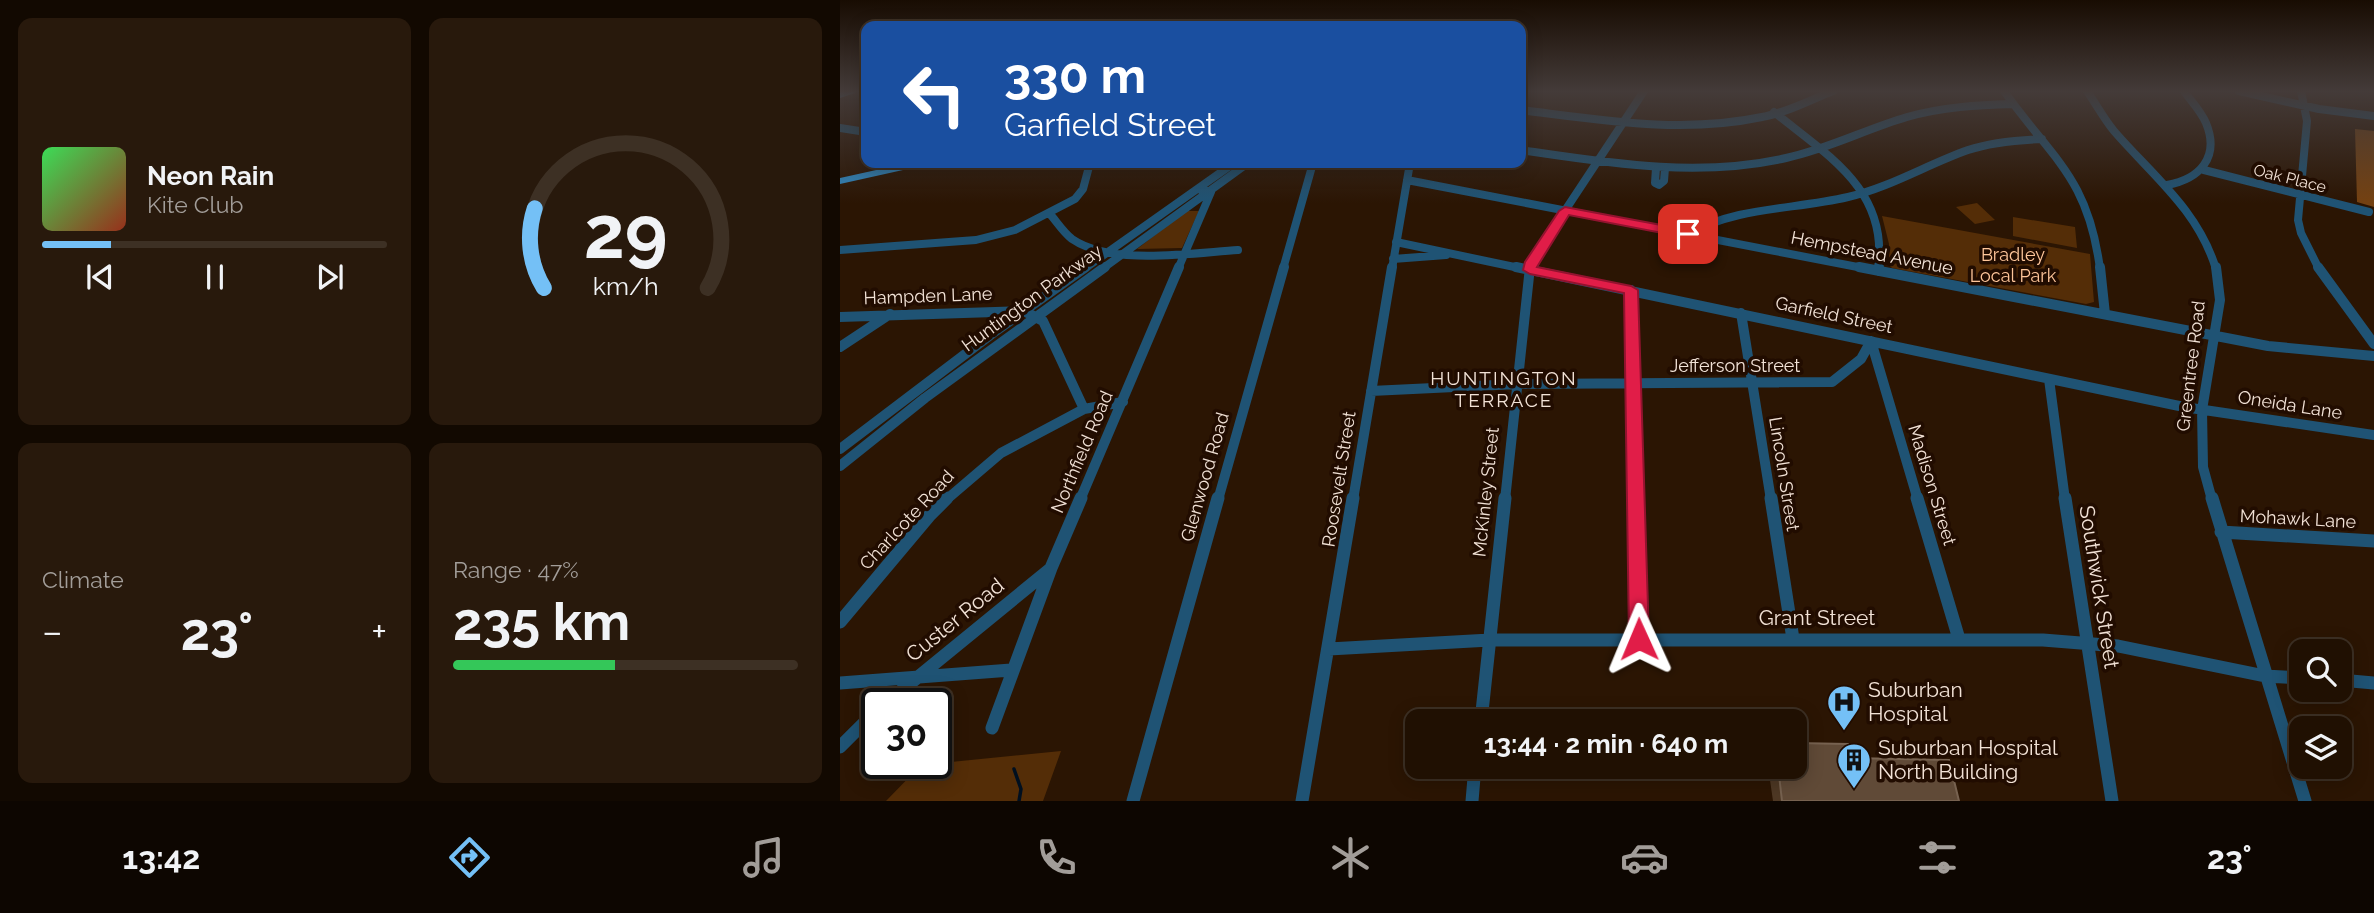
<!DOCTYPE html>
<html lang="en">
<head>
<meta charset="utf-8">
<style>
	:root { --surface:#201002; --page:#28190c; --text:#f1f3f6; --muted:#a29d99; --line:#3d3024; --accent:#74c0f6 }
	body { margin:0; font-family:Raleway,sans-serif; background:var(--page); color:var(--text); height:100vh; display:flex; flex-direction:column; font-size:26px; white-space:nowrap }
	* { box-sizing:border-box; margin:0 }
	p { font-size:23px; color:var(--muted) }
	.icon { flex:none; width:38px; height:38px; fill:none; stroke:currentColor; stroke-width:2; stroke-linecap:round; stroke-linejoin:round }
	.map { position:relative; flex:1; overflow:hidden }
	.panel { display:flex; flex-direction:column; gap:18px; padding:18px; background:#120901; width:840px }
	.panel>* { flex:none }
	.top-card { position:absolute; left:21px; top:21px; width:665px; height:147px; border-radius:14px; box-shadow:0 4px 18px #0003,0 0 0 2px var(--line); background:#1a4fa0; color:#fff; overflow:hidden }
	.controls { position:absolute; left:1449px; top:639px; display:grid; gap:14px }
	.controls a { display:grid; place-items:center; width:63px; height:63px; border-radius:14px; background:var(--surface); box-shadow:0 4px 18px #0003,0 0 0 2px var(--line); font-size:35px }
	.speed { position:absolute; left:21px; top:688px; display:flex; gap:14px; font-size:35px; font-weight:700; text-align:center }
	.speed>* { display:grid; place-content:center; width:91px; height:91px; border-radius:50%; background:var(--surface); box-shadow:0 4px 18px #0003,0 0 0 2px var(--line); line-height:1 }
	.speed .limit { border:4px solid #111; border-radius:10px; background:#fff; color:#111 }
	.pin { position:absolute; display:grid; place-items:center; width:60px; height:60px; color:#fff; margin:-30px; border-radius:14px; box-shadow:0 4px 10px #0006 }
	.me { position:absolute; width:77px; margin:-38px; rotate:359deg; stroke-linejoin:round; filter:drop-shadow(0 0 5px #0008) }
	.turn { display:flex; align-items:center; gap:24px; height:147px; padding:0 28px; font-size:32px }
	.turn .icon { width:91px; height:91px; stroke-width:2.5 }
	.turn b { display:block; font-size:49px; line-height:60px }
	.big { font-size:52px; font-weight:700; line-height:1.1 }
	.panel .tile { flex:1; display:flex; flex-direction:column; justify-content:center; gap:10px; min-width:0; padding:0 24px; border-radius:14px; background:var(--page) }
	.panel .dial { align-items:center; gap:0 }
	.dial svg { height:182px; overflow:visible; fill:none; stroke:var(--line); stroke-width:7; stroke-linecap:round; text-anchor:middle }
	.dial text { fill:var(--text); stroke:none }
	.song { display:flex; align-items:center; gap:21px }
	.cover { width:84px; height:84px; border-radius:10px; background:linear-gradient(135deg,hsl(130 70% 55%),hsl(10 70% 35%)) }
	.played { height:7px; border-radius:4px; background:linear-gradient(90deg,var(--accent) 20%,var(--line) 20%) }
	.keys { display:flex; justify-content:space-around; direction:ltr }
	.heat { display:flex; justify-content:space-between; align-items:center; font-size:38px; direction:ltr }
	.charge { height:10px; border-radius:5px; background:linear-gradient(90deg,#34c759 47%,var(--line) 0) }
	.panel .tiles { flex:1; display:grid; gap:18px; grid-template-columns:repeat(2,1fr) }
	.trip { position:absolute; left:565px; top:709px; width:402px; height:70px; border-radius:14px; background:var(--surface); box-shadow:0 4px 18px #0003,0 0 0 2px var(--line); font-weight:700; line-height:70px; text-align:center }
	.tab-bar { display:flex; height:112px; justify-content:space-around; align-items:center; background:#0d0601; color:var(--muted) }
	.tab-bar .icon { width:49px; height:49px }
	.tab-bar .on { color:var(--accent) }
	.tab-bar b { font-size:32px; color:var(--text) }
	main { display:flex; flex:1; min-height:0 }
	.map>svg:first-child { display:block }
</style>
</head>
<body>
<main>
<section class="panel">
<div class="tiles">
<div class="tile">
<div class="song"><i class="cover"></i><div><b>Neon Rain</b><p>Kite Club</p></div></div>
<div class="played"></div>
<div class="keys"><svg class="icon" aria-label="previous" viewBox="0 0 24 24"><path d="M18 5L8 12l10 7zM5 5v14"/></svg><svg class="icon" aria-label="pause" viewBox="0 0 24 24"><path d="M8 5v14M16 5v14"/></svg><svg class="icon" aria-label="next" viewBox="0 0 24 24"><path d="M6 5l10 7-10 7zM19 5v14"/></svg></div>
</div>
<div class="tile dial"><svg viewBox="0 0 100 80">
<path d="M14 69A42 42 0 1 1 86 69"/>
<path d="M14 69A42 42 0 0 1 10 34" stroke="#74c0f6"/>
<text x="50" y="56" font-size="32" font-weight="700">29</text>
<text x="50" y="72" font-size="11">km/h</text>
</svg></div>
<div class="tile"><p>Climate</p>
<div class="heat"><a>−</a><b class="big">23°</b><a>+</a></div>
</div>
<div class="tile"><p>Range · 47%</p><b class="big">235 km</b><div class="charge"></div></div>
</div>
</section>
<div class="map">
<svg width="1534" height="801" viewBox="0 0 1534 801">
	<rect width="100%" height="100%" fill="#2b1503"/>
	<path fill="#542d07" d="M1137 203 1155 220 1135 224 1116 207Z
		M346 211H359L342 248 297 249Z
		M1042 216 1250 254 1254 302 1246 304 1052 268 1049 265V244Z
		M1173 217 1235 227 1237 248 1173 236Z
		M221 751 203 801H46L81 765Z"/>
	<path fill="#744111" d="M1515 129 1534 131V207L1517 202Z"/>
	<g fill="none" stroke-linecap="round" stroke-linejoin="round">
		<path stroke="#000f1f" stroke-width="3.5" d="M174 769 181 789 179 801"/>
		<path stroke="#1f5374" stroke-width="8" d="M1164 91C1213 160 1248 177 1260 269
			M1247 91C1256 104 1264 119 1274 131 1313 176 1358 210 1376 269
			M1399 91 1479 109 1534 116
			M1461 91 1467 121 1458 220 1461 233 1479 269
			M681 110C762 120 841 134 922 117 946 113 970 100 993 91
			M934 112C988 156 1049 190 1038 269
			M0 128 26 132
			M681 150C769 163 858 178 946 158 988 149 1026 129 1067 117 1102 107 1138 105 1173 104
			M816 168 815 183 819 185 824 181 825 168
			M1364 170 1529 212
			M567 180 1028 269
			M1327 185C1360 179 1380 157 1366 123 1361 111 1351 101 1344 91
			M210 214C217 222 223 232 232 239 271 266 352 253 398 250
			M848 234C899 206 953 210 1008 197 1051 187 1088 164 1128 150 1152 142 1177 140 1202 139
			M556 242 684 269
			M0 250 136 240 175 230 235 199 243 189 250 163
			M553 259 606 255
			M244 269 394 163
			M262 269 408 163
			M338 269 371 192 358 189
			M443 269 473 163
			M552 269 570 163
			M690 269 691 262 804 91"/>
		<path stroke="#1f5374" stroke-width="10" d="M676 267 1344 407 1534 435
			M1019 267 1428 346 1534 356
			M1260 267 1265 314
			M1478 267 1534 344
			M1038 271 1039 267
			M791 290 796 500
			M901 313 931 500
			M0 317 184 311 203 321 244 409
			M1031 341 1078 500
			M0 347 50 314
			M1209 379 1225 500
			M531 391 677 384 992 382 1021 359 1031 341
			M0 449 153 333 246 267
			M0 466 85 398 265 267
			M106 500 161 453 244 409 283 402
			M240 500 339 267
			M378 500 444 267
			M513 500 552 267
			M665 500 690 267
			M1372 500 1363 467 1362 410 1380 300 1376 267"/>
		<path stroke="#1f5374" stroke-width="13" d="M796 498 799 639
			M931 498 953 639
			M1077 498 1119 639
			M1225 498 1272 801
			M1372 498 1465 801
			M1381 532 1534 541
			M0 622 89 516 107 498
			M489 649 650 640H1203L1278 646 1425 676 1461 678
			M1500 680 1534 683
			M0 683 171 670
			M45 704 209 570
			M641 721 665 498
			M152 728 211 568 241 498
			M0 747 37 710
			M293 801 378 498
			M462 801 513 498
			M632 801 635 766"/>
		<path fill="#2f87c0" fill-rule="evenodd" d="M16 91 15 93 0 98V92Z
			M68 163H86L81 166 0 184V178Z"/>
	</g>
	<path fill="#4e3824" d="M1011 758 1119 801H933L928 766H956Z"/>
	<path fill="#604a37" stroke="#776250" stroke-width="2" d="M956 743 1008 744 1011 758 1109 760 1119 801H942L938 766H956Z"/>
	<linearGradient id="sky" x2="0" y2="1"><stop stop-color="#180c02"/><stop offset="0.45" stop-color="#443b39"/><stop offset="1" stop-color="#443b39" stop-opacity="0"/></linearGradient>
	<rect width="1534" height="203" fill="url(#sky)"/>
	<path fill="#e11d48" stroke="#92132f" stroke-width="2" d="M725 207 848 230 854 234 848 238 729 215 697 267 791 286 798 290 809 639 806 646 799 649 792 646 789 639 784 293 690 274 683 270 685 262 719 211Z"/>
	<defs>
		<g id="hospital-pin" transform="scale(1.75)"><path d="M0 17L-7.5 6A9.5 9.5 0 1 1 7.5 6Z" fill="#74c0f6" stroke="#210c00"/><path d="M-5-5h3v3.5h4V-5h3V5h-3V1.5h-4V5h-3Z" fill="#111"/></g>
		<g id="building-pin" transform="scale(1.75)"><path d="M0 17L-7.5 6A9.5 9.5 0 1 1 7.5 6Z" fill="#74c0f6" stroke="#210c00"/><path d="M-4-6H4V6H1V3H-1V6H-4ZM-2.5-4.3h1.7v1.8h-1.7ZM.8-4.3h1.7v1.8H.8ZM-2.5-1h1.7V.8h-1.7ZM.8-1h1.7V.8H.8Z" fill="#111"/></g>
	</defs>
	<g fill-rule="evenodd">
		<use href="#hospital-pin" x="1004" y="702"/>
		<use href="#building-pin" x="1014" y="760"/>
	</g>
	<g text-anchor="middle" stroke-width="7" stroke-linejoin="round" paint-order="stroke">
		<g font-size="16" fill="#f2e2d6" stroke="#210c00">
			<text transform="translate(1450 178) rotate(14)" y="6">Oak Place</text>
		</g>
		<g font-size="18" fill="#f2e2d6" stroke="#210c00">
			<text transform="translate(1032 253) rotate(11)" y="6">Hempstead Avenue</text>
			<text transform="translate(88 296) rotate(-2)" y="6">Hampden Lane</text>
			<text transform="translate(192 298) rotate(-36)" y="6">Huntington Parkway</text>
			<text transform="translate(994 315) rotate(12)" y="6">Garfield Street</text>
			<text x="895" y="372">Jefferson Street</text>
			<text transform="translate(1351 366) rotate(-83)" y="6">Greentree Road</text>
			<text transform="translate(1450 405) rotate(9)" y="6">Oneida Lane</text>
			<text transform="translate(242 452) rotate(-67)" y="6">Northfield Road</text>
			<text transform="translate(944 474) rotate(81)" y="6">Lincoln Street</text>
			<text transform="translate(365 477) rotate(-74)" y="6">Glenwood Road</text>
			<text transform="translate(499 479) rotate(-81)" y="6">Roosevelt Street</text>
			<text transform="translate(1092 485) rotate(73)" y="6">Madison Street</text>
			<text transform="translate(646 492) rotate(-84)" y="6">McKinley Street</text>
			<text transform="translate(1458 519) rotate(3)" y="6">Mohawk Lane</text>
			<text transform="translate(67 520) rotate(-47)" y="6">Charlcote Road</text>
		</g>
		<g font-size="18" fill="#ffc69a" stroke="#210c00">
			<text x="1173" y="261">Bradley<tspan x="1173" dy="21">Local Park</tspan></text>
		</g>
		<g font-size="19" letter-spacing="2" fill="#f2e2d6" stroke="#210c00">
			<text x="664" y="385">HUNTINGTON<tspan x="664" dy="22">TERRACE</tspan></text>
		</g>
		<g font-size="21" fill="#f2e2d6" stroke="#210c00">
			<text transform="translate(1259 587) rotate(81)" y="7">Southwick Street</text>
			<text x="977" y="625">Grant Street</text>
			<text transform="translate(115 620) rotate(-39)" y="7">Custer Road</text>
		</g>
		<g font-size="21" fill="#f2e2d6" stroke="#210c00" text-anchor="start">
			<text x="1028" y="697">Suburban<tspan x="1028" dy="24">Hospital</tspan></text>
			<text x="1038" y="755">Suburban Hospital<tspan x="1038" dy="24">North Building</tspan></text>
		</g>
	</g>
</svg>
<div class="controls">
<a><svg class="icon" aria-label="search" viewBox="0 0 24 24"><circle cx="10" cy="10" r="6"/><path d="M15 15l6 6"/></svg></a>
<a><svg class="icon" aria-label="layers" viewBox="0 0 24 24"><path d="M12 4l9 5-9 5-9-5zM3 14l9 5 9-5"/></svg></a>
</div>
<div class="speed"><div class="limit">30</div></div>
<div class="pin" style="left:848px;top:234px;background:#d93025"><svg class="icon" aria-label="arrive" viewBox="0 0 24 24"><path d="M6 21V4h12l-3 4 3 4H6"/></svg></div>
<svg class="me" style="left:799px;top:639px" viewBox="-20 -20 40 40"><path d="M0-17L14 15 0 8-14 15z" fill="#e11d48" stroke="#fff" stroke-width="4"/></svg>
<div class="trip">13:44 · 2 min · 640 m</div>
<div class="top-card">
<div class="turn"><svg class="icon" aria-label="left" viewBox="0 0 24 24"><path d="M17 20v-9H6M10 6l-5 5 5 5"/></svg><div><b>330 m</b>Garfield Street</div></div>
</div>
</div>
</main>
<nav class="tab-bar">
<b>13:42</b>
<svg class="icon on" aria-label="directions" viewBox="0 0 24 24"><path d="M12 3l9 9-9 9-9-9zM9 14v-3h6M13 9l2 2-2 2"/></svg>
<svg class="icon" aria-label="music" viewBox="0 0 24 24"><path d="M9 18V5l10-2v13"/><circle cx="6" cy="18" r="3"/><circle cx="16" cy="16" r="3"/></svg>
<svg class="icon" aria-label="phone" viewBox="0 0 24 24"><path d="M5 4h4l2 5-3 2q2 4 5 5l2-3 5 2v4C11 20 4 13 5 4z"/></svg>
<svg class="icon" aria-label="climate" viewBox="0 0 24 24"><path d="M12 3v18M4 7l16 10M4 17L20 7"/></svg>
<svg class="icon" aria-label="car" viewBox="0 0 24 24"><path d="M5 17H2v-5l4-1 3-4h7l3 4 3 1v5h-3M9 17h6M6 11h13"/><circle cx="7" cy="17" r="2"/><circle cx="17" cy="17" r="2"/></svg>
<svg class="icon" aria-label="filters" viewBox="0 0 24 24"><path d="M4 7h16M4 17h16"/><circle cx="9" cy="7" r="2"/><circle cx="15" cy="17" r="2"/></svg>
<b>23°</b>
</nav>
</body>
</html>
